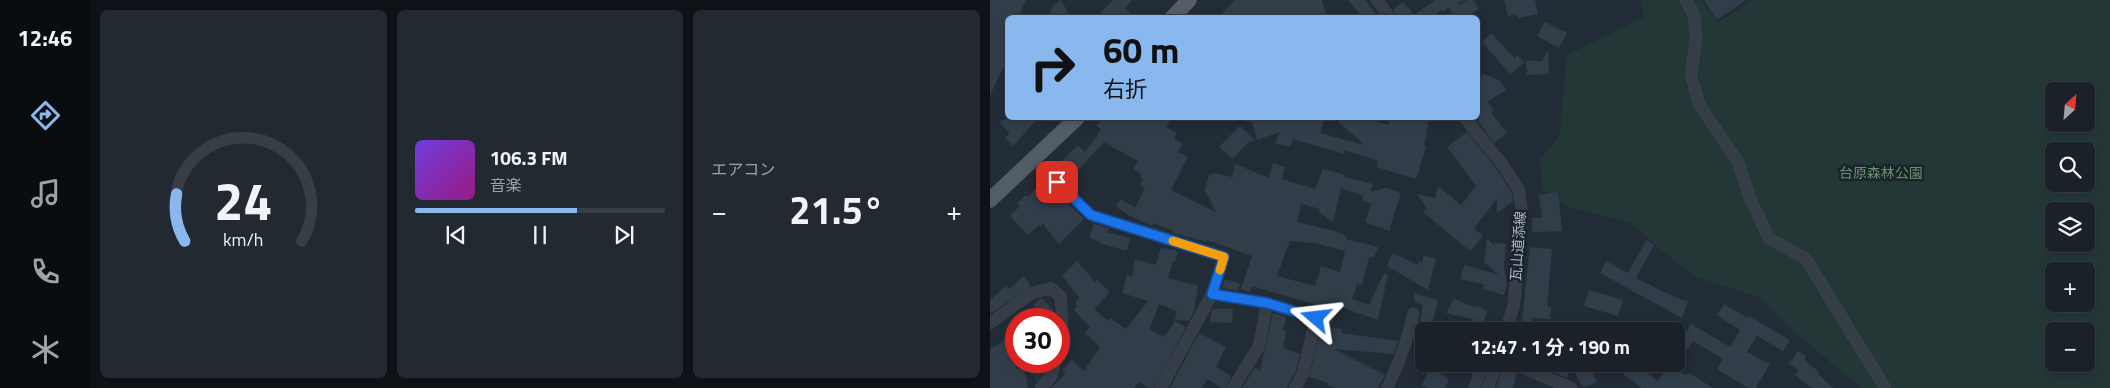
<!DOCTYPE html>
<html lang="ja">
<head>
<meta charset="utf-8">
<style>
	:root { --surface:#1a2128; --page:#232930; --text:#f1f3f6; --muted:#9fa3a8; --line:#383e45; --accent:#89b8ef }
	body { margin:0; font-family:"Titillium Web","Noto Sans JP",sans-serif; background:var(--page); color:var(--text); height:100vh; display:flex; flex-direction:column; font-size:19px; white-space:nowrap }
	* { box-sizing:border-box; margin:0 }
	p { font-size:16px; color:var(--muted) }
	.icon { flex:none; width:28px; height:28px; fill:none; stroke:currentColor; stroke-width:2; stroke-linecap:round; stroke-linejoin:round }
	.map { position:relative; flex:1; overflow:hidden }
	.drawer { display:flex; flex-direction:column; gap:10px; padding:10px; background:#0e1216; width:900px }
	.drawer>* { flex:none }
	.top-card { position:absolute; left:15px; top:15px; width:475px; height:105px; border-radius:8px; box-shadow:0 2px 8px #0003,0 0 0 1px var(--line); background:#89b8ef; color:#111; overflow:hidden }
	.needle { width:32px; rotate:26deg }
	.tools { position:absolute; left:1055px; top:82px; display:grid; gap:10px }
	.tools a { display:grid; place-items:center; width:50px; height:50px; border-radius:8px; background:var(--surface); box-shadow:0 2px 8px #0003,0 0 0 1px var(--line); font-size:25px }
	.speed { position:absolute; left:15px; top:308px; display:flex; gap:10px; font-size:25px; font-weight:700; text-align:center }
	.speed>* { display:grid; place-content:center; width:65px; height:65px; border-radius:50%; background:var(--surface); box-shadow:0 2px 8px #0003,0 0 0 1px var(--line); line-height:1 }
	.speed .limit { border:8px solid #d22; background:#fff; color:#111 }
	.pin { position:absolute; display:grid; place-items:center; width:42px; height:42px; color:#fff; margin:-21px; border-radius:10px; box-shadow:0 2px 8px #0006 }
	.me { position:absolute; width:55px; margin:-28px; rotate:287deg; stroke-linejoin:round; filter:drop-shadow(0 0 4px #0008) }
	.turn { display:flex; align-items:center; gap:18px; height:105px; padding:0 15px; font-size:22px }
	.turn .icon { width:65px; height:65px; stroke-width:2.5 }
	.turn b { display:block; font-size:35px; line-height:42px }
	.big { font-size:38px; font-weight:700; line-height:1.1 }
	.drawer .tile { flex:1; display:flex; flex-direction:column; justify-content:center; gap:8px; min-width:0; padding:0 18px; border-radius:8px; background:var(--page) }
	.drawer .dial { align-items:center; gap:0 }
	.dial svg { height:130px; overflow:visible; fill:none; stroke:var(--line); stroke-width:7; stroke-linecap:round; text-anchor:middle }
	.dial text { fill:var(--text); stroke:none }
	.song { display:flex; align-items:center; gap:15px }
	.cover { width:60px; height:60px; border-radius:8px; background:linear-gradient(135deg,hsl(260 70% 55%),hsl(310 70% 35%)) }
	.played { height:5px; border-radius:2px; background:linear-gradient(90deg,var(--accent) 65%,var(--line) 65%) }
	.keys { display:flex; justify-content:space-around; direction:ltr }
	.heat { display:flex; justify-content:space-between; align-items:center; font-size:28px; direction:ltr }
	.drawer .tiles { flex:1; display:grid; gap:10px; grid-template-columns:repeat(3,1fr) }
	.trip { position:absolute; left:425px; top:322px; width:270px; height:50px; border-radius:8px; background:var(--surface); box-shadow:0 2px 8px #0003,0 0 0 1px var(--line); font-weight:700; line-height:50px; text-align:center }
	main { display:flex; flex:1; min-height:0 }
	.tab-bar { display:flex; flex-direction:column; width:90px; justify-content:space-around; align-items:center; background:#0a0d10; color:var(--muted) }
	.tab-bar .icon { width:35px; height:35px }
	.tab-bar .current { color:var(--accent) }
	.tab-bar b { font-size:22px; color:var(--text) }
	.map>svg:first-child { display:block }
</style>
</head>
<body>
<main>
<nav class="tab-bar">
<b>12:46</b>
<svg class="icon current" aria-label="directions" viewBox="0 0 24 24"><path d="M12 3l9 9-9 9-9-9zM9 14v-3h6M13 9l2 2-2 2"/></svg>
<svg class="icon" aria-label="music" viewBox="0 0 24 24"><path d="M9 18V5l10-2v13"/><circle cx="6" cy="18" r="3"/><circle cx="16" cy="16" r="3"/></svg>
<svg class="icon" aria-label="phone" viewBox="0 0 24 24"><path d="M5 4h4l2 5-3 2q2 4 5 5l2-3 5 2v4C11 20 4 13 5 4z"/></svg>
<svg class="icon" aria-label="climate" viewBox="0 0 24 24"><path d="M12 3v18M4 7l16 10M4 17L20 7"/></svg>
</nav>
<section class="drawer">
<div class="tiles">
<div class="tile dial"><svg viewBox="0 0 100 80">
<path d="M14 69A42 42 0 1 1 86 69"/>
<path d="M14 69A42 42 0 0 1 9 40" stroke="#89b8ef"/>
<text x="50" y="56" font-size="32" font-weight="700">24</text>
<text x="50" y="72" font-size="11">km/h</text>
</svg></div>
<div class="tile">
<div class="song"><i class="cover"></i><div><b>106.3 FM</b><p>音楽</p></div></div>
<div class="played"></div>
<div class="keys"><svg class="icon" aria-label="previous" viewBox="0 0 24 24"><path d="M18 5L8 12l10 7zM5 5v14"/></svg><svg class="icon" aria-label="pause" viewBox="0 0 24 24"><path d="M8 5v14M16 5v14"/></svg><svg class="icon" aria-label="next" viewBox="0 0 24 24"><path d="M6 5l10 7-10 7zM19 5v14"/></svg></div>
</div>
<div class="tile"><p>エアコン</p>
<div class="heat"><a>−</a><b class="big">21.5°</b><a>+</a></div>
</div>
</div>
</section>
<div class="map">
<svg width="1120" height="388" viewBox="0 0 1120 388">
	<rect width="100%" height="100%" fill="#222c36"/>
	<path fill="#243737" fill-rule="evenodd" d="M651 0H712L728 23 762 0H1120V388H872L810 337 770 297 706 277 673 252 640 222 576 206 553 189 549 161 570 134 577 55 654 17ZM1064 91H1096V124H1064ZM1064 151H1096V184H1064ZM1064 211H1096V244H1064ZM1064 271H1096V304H1064ZM1064 331H1096V364H1064Z
		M35 361H56L54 372 47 383Z"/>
	<path fill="#313e4a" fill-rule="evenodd" d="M0 0H36L28 18H18V58L0 95Z
		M71 0 81 18H58L63 5Z
		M123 0H142L135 8 146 18H105Z
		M245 0H332L337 18H228Z
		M358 0H375L389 18H373Z
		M445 0H475L468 4 469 5 477 0H483L489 9 476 18H465L459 8 452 12 451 10 441 18H421Z
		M514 0H545L548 14 528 18 526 14 518 16Z
		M714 0H756L727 20Z
		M413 2 423 13 417 18H407L403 10Z
		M555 22 577 33 569 48 547 36Z
		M501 33 524 58 528 55 534 63 520 74 492 42Z
		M558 49 559 74 537 75 536 61H552Z
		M493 74 509 80 516 90 497 102 504 110 501 113 517 133 504 143 488 121V87Z
		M16 118H48L23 146 15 138 20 133 10 123Z
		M113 118H183L176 127 186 133 184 139 193 144 188 152 198 157 181 190 226 212 215 191 219 175 224 173 242 177 245 164 279 178 283 163 295 167 292 179 325 189 333 169 355 175 354 177 383 184 380 192 396 188 411 193 399 231 375 222 381 204 372 201 373 196 351 188 343 222 329 212 330 209 311 204 307 222 341 230 357 236 356 239 388 247 384 258 379 257 372 285 367 284 362 299 379 305 394 273 398 275 388 320 348 306 347 311 262 286 260 292 251 289 262 256 217 240V242L183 233V231L163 223 162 226 138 215 126 206 131 199 145 208 155 187 150 185 153 179 150 178 151 174 143 169 148 161 114 142 78 182 64 168 88 145 95 152 111 130 107 125ZM300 241 320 243V242L355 251 350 272 331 266 325 286 287 276Z
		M261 118H335L330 133 375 145 344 118H373L399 125 400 118H439L434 146 436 147 426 179 386 167 388 161 355 150 354 154 303 139 300 147 285 143 290 132 267 140Z
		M250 126 265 140 259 142 243 159 229 147Z
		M477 132 506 168 522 193 523 201 507 213V199L484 228 493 236 480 251 433 212 437 208 427 194 445 198 448 186 471 205 486 186 457 147Z
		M54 180 94 219 69 244 53 224 50 227 49 225 38 235 20 216 30 206 27 203 36 195 38 197Z
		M568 192 572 231 542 232V218H552L549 195Z
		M104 224 119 228 117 232 140 238 137 251 113 244 99 237Z
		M497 239 505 246V243L516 244 514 266 517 285 514 295 493 289 494 284 470 279 475 265 509 275 494 262Z
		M656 240 664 245 646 278 678 294 698 302 692 318 610 273 616 261 638 273Z
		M540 247 562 249 557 307H561L560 319 543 318 538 331H531Z
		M171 248 182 250V248L188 252 185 262H183L178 278 208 286 204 311 199 321 185 320 187 311 169 304 163 320 159 329 174 337 185 321 196 327 164 388H158L149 382 144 388H61L76 373 72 370 82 360 94 371 110 347 95 333 100 327 84 310 87 307 85 303 89 297 72 276 87 261 105 282 107 280 120 292 104 309 118 321 120 318 136 329 158 301 132 293 137 275 142 277 145 259 166 265Z
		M403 253 428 265 429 261 432 263 434 255 446 259 438 290 397 266Z
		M34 276 41 286 0 314V300L16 286 19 289Z
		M235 279 250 284 248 291 232 288Z
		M599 290 633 300 628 316 594 306Z
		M424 293 448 300 441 329 429 325 433 305 425 302Z
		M52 298 64 311 63 319H39L48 312 43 305Z
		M464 299 486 308 487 306 492 307V309L497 311 493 326 489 324 488 331H479L483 319 456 313Z
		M734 304 758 318 759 316 800 340 793 351 767 336 757 352 780 364 766 388H758L727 369 733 359 703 341 697 350 688 344 701 324 740 347 750 330 727 315Z
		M222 309H243L242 323 220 322Z
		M283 313 296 317 293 330H296L293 348 310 354 306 370 297 388H252L265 367 270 371Z
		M333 318 343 320 341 327 352 329 351 333 408 341 404 354 344 349 395 375 388 388H345L337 385 338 383 319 377Z
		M26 329V369L32 368 38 381 36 383 38 388H0V349L13 342 12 341Z
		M209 333 236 347 226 367 241 376 236 388H232L217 379 212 388H180Z
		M808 351 816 356 814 360 829 372 828 374 843 388H821L805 375 809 370 799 364Z
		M486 364H498L491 388H478Z
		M543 364H573L581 367 577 378Z
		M591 364H598L607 382 595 387 592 386 583 368Z
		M620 364H644L668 381 680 365 696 375 699 373 723 388H652Z
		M440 368 459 379 455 388H437L432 385Z
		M512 369 527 373 523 388H506Z"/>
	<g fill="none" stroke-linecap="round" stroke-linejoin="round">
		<g stroke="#3f4750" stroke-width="12">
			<path id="minor" d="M387 0 400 18
				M696 0 704 15 706 39 701 75 709 104 748 162 760 198 779 238 816 259 895 388
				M475 118 512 164 529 190 532 212 524 304 516 331
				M44 160 101 215 234 257 222 294 171 388
				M222 294 277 303 326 318 313 373 305 388
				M0 323 42 293 61 288 71 297 72 320 69 344
				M524 364 581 388
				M51 388 62 375 65 361
				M243 388 269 346 277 303
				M397 388C409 363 418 341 423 314
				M498 388 506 364"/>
		</g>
		<g stroke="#3f4750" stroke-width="16">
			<path id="major" d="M182 18 199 0
				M0 200 87 118"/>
		</g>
		<use href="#minor" stroke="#353e47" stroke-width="11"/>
		<use href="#major" stroke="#535d67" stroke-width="15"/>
	</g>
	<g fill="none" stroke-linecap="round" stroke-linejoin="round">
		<g stroke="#114b97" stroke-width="12">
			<path id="route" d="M67 182 101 215 234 257 222 294 277 303 326 318"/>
		</g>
		<use href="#route" stroke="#1a73e8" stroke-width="9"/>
		<path stroke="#f59e0b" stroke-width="9" d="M183 241 234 257 230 270"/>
	</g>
	<g text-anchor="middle" stroke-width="5" stroke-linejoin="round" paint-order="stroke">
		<g font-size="14" fill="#69926f" stroke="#1b232b">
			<text x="891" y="178">台原森林公園</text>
		</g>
		<g font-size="14" fill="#b0b9c3" stroke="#1b232b">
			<text transform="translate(528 246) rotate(-86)" y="5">瓦山道添線</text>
		</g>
	</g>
</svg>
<div class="tools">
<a><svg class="needle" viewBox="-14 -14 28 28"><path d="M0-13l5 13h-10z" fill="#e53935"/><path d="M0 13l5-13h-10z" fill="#9fa3a8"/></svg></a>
<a><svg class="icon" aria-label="search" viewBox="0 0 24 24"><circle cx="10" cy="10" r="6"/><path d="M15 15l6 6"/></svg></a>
<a><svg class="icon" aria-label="layers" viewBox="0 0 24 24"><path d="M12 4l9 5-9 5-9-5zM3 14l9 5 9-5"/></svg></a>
<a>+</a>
<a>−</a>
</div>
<div class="speed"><div class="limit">30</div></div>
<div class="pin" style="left:67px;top:182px;background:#d93025"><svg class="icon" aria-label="arrive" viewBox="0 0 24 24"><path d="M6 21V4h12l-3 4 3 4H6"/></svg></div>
<svg class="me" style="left:326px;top:318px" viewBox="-20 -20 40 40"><path d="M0-17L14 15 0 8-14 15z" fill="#1a73e8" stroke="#fff" stroke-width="4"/></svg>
<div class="trip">12:47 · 1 分 · 190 m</div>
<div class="top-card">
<div class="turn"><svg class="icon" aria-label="right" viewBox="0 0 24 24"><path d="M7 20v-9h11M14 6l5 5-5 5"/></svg><div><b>60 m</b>右折</div></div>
</div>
</div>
</main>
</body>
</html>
